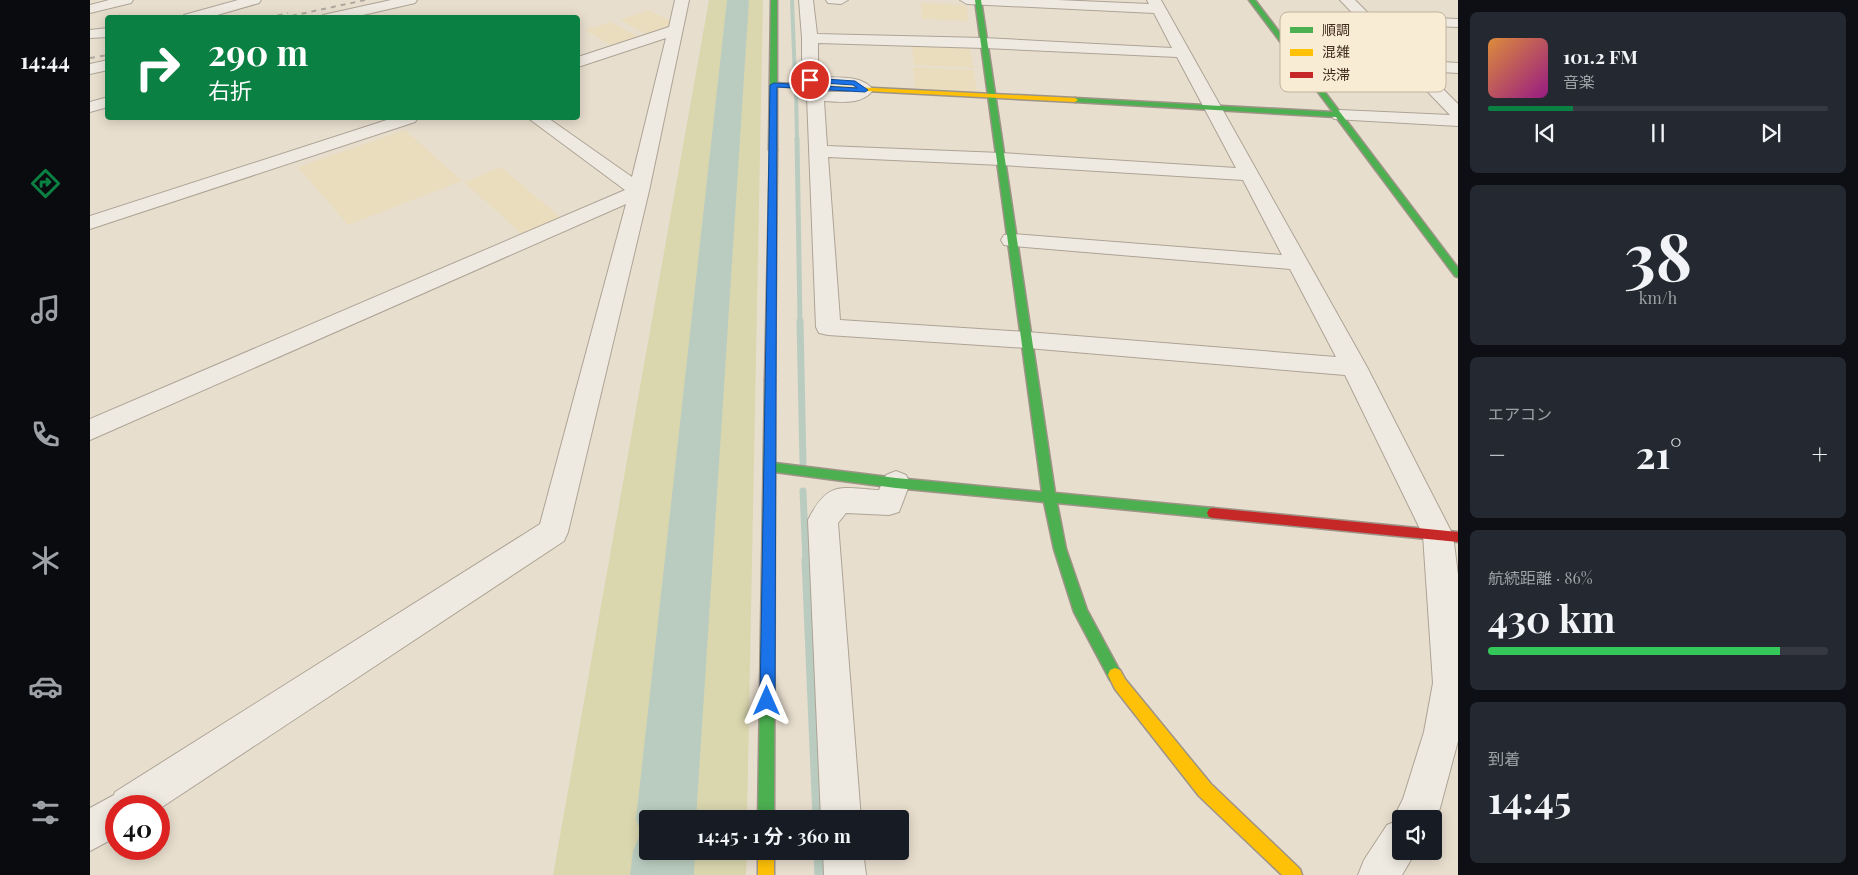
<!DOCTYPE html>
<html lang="ja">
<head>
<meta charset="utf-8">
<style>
	:root { --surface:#171b24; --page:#242831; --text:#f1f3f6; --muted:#9ea1a6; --line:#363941; --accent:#0b8043 }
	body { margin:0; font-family:"Playfair Display","Noto Sans JP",serif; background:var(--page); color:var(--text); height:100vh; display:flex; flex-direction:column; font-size:19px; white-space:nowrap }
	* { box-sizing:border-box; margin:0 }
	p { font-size:16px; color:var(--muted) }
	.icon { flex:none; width:28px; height:28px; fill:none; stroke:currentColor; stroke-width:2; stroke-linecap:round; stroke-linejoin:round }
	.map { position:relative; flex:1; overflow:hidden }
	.details { display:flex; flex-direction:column; gap:12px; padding:12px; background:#0d0f14; width:400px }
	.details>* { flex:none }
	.hud { position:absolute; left:15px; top:15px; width:475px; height:105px; border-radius:5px; box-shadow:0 2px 12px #0003; background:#0b8043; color:#fff; overflow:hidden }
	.tools { position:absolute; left:1302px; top:810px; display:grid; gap:10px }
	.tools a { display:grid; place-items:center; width:50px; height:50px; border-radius:5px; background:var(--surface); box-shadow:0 2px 12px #0003; font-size:25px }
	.speed { position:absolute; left:15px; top:795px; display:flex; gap:10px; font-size:25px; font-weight:700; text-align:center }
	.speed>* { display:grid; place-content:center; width:65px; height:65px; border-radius:50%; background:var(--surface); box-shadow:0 2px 12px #0003; line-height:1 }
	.speed .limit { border:8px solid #d22; background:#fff; color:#111 }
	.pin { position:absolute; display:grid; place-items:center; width:42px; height:42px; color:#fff; margin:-21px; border:2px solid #fff; border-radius:50%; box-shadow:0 1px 5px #0007 }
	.me { position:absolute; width:55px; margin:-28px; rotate:0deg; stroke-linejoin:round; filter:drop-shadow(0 0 4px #0008) }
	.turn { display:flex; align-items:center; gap:18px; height:105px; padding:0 20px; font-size:22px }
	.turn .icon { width:65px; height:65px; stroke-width:2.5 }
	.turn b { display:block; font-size:35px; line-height:42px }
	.big { font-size:38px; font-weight:700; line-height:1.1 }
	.details .tile { flex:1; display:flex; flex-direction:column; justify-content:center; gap:8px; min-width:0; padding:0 18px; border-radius:8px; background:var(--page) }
	.details .dial { align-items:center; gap:0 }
	.dial b { font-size:65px; line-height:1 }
	.song { display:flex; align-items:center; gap:15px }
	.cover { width:60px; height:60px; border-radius:8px; background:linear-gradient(135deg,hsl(30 70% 55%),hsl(310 70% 35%)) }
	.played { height:5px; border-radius:2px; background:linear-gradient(90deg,var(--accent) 25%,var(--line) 25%) }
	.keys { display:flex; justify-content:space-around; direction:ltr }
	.heat { display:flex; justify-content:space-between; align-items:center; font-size:28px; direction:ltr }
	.charge { height:8px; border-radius:4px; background:linear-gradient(90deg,#34c759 86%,var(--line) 0) }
	.trip { position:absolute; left:549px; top:810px; width:270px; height:50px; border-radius:5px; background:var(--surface); box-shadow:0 2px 12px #0003; font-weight:700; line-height:50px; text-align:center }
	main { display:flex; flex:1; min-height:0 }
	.menu { display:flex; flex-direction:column; width:90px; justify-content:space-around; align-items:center; background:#090b0e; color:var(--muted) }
	.menu .icon { width:35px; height:35px }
	.menu .active { color:var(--accent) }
	.menu b { font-size:22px; color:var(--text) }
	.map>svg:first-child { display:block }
</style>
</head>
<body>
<main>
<nav class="menu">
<b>14:44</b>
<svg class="icon active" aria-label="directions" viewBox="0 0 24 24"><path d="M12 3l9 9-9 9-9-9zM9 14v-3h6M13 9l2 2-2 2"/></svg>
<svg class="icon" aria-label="music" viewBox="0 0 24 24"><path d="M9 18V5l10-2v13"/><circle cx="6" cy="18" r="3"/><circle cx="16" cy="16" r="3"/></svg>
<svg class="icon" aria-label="phone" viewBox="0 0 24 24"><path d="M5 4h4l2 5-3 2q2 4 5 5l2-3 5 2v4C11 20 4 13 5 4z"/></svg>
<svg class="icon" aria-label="climate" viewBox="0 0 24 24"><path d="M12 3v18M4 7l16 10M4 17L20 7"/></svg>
<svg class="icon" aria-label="car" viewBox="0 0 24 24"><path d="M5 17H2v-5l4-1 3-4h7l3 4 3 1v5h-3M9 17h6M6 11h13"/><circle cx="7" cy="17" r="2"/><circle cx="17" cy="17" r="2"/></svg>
<svg class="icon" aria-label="filters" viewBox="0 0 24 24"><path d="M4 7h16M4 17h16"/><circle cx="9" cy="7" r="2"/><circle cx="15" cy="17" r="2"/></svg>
</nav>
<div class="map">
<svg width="1368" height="875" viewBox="0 0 1368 875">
	<rect width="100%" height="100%" fill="#e8dece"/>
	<path fill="#e9ddbe" d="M831 3 876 5 879 21 832 19Z
		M559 10 590 26 560 36 530 20Z
		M521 22 552 39 526 48 495 30Z
		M822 45 880 48 884 68 824 65Z
		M823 67 884 70 887 91 825 89Z
		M315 130 372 181 258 225 208 167Z
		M411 167 476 222 437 239 374 182Z"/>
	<path fill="#dad7af" d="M619 0H673L657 819H558V851H657L656 875H463Z"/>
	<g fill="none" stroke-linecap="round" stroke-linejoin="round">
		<path stroke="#baccc0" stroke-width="4" d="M702 0 705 80
			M706 91 707 140"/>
		<path stroke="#baccc0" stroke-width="5" d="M707 138 710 322"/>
		<path stroke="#baccc0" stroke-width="7" d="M710 321 713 463
			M713 491 716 562"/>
		<path stroke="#baccc0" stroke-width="9" d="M716 560 727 819
			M728 851 729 875"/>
		<path fill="#baccc0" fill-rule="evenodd" d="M637 0H659L606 819H558V851H605L604 875H540L543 851 551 832 546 819Z"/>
		<g stroke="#ada396" stroke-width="2">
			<path id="street" d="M19 0H43L41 3 0 13V5Z
				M148 0H171L169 3 117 18H92L94 15Z
				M301 0H327L325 3 260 18H231L233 15Z
				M585 0H599L559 191 478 532 474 541 69 809V806H26V837L0 851V808L24 795 25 792 450 524 536 204 0 440V419L535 190 438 118H458L542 177 576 38 488 67V57L579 27Z
				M709 0H723L727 34 894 38 1082 48 1064 13 877 4 870 0H967L1059 4 1057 0H1071L1277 367 1363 535 1368 575V741L1350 808 1344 822V819H1311V851H1326L1312 875H1268L1274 860 1297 825 1304 822 1303 819 1313 799 1334 732 1343 683 1333 535 1255 375 937 348 738 335 729 333 726 327 717 96 719 92H758L763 90 720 86 714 84 712 81V38ZM728 43 894 48 1087 57 1146 168 911 153 737 146 734 101C750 102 773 105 783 90 772 74 745 78 728 77ZM738 157 911 165 1153 180 1192 255 922 234 914 235 911 240 914 245 922 246 1200 269 1246 357 937 332 750 320Z
				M736 0H758L751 4 738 3Z
				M1250 0H1265L1280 15 1368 19V27L1289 24 1325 60 1368 63V73L1335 71 1368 104V126L1244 119 1241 115 1244 111 1250 110 1360 115Z
				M18 28V37L0 38V30Z
				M18 60V70L0 74V64Z
				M18 97V107L0 112V102Z
				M303 118H328L325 122 0 229V216Z
				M806 471 816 475 820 483 809 512 799 515 756 513 748 523 771 819H731L718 520C738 480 750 488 789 490L796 475Z
				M733 851H773L776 875H734Z"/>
		</g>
		<g stroke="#9d9387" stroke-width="3">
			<path id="fast" d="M681 0H687V150L683 152 679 150Z
				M885 0H891L965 493 1123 508 1127 509 1129 513 1127 517 1123 518 967 503 976 549 997 610 1032 675 1030 680 1025 682 1020 680 984 612 964 549 954 502 806 488 685 472 684 819H668L675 380 676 377 680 376 685 380V463L806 478 952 492Z
				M1159 0H1165L1368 268V277L1365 276 1246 117 985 102 982 100 985 98 1243 112Z"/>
		</g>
		<g stroke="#9d9387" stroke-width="3">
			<path id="slow" d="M684 83 985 98 988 100 985 102 682 86 681 85Z
				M680 148 687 150 685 380 680 384 675 380Z
				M1025 668 1030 670 1035 679 1121 784 1210 869 1212 875H1192L1109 796 1025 689 1018 675 1020 670Z
				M668 851H684V875H668Z"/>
		</g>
		<g stroke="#9d9387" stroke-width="3">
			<path id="jam" d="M1123 508 1368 532V542L1123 518 1119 517 1117 513 1119 509Z"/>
		</g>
		<use href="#street" fill="#efeae1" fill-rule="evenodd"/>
		<use href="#fast" fill="#4caf50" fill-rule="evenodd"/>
		<use href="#slow" fill="#ffc107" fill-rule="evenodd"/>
		<use href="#jam" fill="#c62828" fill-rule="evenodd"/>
		<path stroke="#afa8a0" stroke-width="2" stroke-dasharray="5 5" stroke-linecap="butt" d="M178 18 198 13
			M192 18 275 0
			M0 58 18 55"/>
	</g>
	<path fill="#1a73e8" stroke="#114b97" d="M720 78 765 81 778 90 775 92 687 87 685 701 682 707 677 709 672 707 670 701 680 85 684 83 767 88 763 85 718 82V79Z"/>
	<rect x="1190" y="12" width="166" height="80" rx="8" fill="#f9ecd4" stroke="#c1b29d" stroke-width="1"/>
	<rect x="1200" y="27" width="23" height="6" fill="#4caf50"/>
	<rect x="1200" y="49" width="23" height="7" fill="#ffc107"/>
	<rect x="1200" y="72" width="23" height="6" fill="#c62828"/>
	<g font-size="14" fill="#3e2b1d">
		<text x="1232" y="35">順調</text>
		<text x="1232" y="57">混雑</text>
		<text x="1232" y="80">渋滞</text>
	</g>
</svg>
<div class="tools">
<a><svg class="icon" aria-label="sound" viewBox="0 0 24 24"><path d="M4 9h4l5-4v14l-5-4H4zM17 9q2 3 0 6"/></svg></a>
</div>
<div class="speed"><div class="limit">40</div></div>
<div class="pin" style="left:720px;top:80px;background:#d93025"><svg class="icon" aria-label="arrive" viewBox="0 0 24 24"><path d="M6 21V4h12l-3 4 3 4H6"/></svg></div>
<svg class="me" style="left:677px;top:701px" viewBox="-20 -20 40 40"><path d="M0-17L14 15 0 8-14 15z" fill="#1a73e8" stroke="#fff" stroke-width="4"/></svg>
<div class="trip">14:45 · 1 分 · 360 m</div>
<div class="hud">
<div class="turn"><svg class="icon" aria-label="right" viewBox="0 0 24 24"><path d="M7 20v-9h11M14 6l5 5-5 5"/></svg><div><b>290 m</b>右折</div></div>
</div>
</div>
<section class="details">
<div class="tile">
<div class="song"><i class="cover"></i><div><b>101.2 FM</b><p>音楽</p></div></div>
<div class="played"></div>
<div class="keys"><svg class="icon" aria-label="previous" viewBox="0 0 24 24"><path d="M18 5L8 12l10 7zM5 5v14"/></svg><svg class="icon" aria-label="pause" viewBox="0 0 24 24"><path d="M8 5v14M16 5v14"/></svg><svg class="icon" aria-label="next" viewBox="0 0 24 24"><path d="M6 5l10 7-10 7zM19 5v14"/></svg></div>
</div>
<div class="tile dial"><b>38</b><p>km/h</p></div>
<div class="tile"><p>エアコン</p>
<div class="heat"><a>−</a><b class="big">21°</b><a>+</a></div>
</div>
<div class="tile"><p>航続距離 · 86%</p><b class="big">430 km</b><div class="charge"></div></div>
<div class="tile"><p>到着</p><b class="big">14:45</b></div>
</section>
</main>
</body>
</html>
